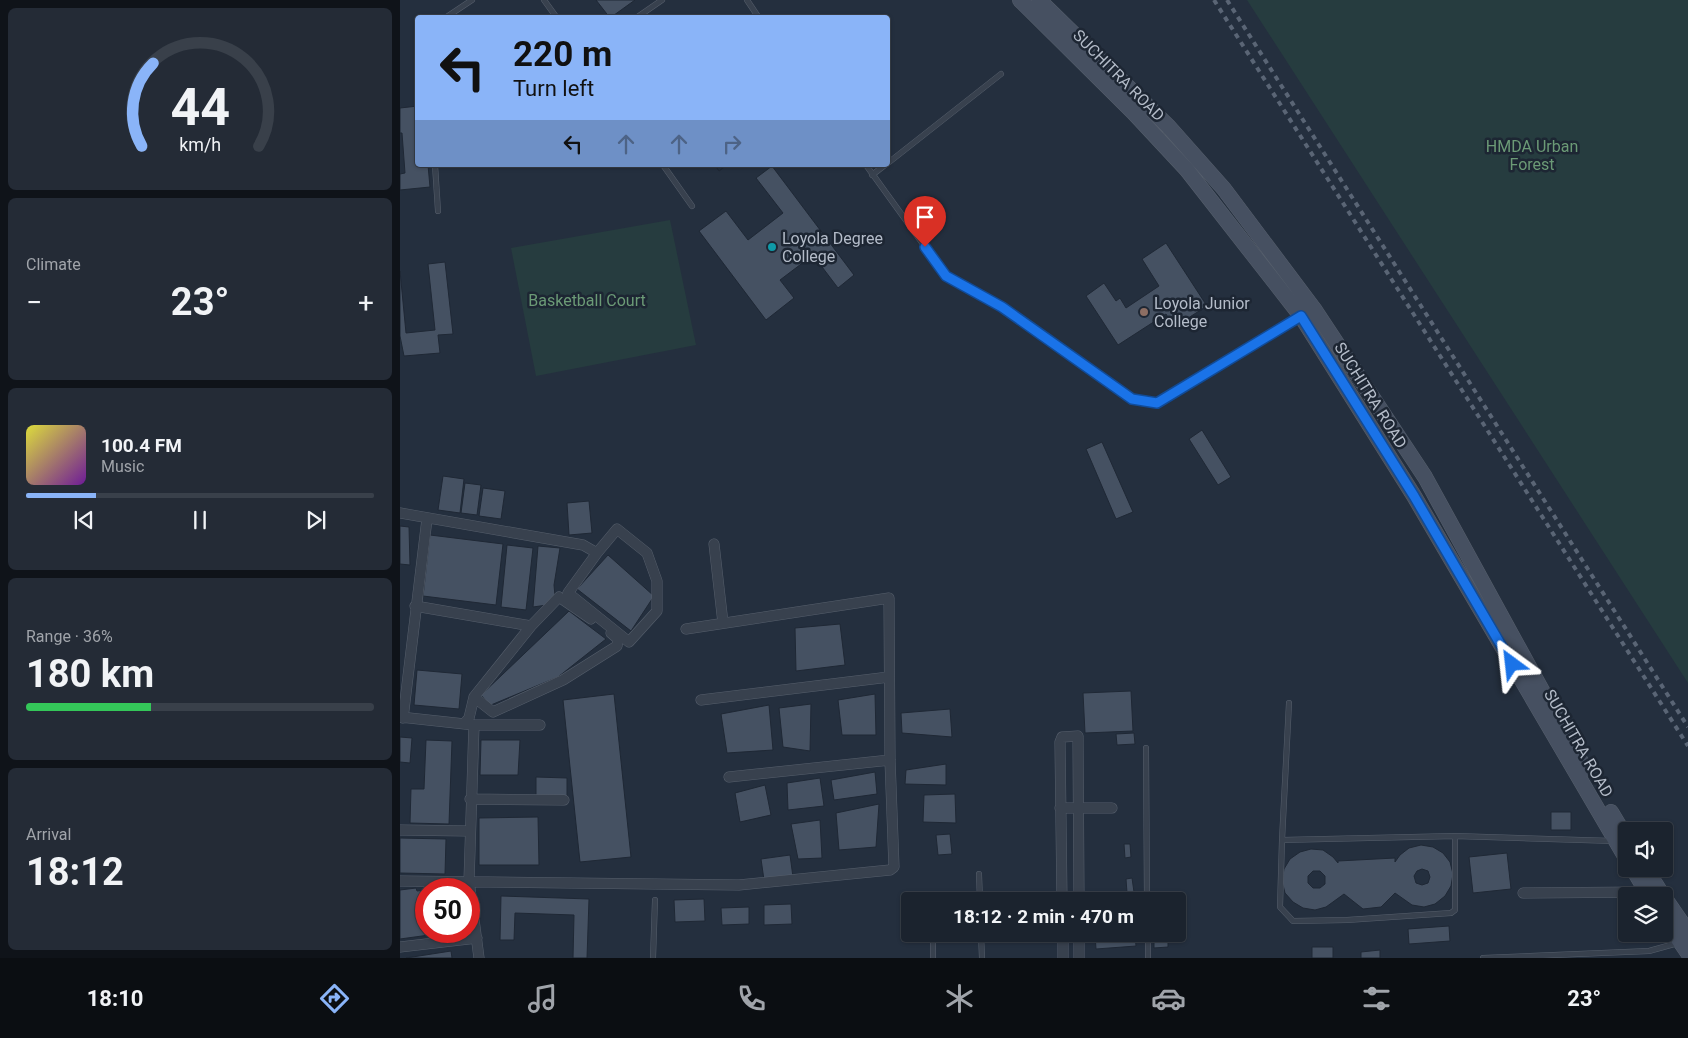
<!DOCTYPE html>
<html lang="en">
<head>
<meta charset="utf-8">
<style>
	:root { --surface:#1b232e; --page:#242b36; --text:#f1f3f6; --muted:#a0a4aa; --line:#39404a; --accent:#8ab4f8 }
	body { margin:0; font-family:Roboto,sans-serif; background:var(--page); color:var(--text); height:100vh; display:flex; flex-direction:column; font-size:19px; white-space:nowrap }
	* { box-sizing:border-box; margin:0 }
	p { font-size:16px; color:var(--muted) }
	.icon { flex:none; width:28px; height:28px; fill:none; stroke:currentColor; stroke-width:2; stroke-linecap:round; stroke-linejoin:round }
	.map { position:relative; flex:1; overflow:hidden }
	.details { display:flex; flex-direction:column; gap:8px; padding:8px; background:#0f1319; width:400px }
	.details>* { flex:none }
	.guide { position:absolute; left:15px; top:15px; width:475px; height:152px; border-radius:5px; box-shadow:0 1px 4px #0004,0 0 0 1px var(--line); background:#8ab4f8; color:#111; overflow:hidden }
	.fabs { position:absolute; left:1218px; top:822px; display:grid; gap:10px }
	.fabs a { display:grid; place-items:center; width:55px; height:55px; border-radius:5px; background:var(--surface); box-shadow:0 1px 4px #0004,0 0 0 1px var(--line); font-size:25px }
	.speed { position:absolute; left:15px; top:878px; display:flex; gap:10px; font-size:25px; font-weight:700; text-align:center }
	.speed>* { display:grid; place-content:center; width:65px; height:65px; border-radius:50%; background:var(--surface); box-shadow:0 1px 4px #0004,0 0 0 1px var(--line); line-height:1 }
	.speed .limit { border:8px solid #d22; background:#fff; color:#111 }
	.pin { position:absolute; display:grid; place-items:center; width:42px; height:42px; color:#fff; margin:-51px -21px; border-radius:50% 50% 50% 0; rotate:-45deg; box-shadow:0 0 5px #0007 }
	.pin .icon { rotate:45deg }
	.me { position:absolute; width:55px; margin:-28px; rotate:330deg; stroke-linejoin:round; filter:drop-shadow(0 0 4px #0008) }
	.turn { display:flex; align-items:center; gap:18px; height:105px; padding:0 15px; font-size:22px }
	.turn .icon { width:65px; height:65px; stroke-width:2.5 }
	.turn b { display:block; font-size:35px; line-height:42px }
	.lanes { display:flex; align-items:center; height:48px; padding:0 15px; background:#0003; justify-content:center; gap:25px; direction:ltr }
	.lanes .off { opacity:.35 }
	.big { font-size:38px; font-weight:700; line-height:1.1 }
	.details .widget { flex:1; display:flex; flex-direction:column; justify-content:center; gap:8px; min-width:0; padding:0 18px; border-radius:8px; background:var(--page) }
	.details .dial { align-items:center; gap:0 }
	.dial svg { height:130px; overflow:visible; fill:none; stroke:var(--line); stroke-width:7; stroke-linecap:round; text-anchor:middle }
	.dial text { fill:var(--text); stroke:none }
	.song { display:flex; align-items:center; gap:15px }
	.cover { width:60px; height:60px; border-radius:8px; background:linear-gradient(135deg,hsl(60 70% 55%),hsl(280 70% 35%)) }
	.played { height:5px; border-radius:2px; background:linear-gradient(90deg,var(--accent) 20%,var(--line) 20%) }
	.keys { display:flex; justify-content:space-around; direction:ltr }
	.heat { display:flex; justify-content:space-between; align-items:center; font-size:28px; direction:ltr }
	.charge { height:8px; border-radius:4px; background:linear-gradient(90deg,#34c759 36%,var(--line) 0) }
	.trip { position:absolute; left:501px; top:892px; width:285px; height:50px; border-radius:5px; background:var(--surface); box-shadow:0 1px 4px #0004,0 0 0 1px var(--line); font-weight:700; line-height:50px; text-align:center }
	.tab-bar { display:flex; height:80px; justify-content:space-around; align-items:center; background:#0b0e12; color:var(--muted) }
	.tab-bar .icon { width:35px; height:35px }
	.tab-bar .active { color:var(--accent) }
	.tab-bar b { font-size:22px; color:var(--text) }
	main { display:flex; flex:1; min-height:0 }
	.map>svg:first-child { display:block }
</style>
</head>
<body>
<main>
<section class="details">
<div class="widget dial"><svg viewBox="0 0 100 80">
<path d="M14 69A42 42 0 1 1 86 69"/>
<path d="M14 69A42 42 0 0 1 21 18" stroke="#8ab4f8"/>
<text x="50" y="56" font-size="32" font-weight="700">44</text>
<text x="50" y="72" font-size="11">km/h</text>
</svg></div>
<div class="widget"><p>Climate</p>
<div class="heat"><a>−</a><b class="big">23°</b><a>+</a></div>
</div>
<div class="widget">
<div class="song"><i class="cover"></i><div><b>100.4 FM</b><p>Music</p></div></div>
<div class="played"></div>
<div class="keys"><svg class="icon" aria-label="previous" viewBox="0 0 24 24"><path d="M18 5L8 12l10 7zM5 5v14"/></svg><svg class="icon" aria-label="pause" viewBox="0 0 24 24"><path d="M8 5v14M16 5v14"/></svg><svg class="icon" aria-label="next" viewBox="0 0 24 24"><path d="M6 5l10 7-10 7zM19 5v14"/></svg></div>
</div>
<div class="widget"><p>Range · 36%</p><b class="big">180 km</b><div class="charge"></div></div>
<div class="widget"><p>Arrival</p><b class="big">18:12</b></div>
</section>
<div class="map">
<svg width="1288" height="958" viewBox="0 0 1288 958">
	<rect width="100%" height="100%" fill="#242f3e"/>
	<path fill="#263c3f" d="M847 0H1288V683Z
		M270 220 296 345 136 376 111 248Z"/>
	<path fill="#455162" stroke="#1f2835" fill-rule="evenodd" d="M196 0H235L210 18Z
		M18 106V165H28L30 187 0 190V174L5 173 2 133H0V108Z
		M315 165H327L319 171Z
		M315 165H327L319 171Z
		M372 166 454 275 438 288 413 255 380 280 394 298 366 320 299 231 326 211 348 240 383 213 356 178Z
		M766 243 807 306 774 327 766 314 718 345 686 296 704 283 716 301 720 298 726 308 759 286 742 259Z
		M45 262 53 334 38 335 40 353 4 356 0 336V271L6 333 35 330 28 264Z
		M802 430 831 477 818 485 789 439Z
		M702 442 733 512 716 519 686 449Z
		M43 476 64 479 60 513 38 510Z
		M65 483 81 485 77 515 61 513Z
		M83 488 105 491 101 519 79 516Z
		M189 501 192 533 169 535 167 503Z
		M0 526 9 527 10 565 0 564Z
		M30 535 103 544 96 605 23 596Z
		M107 545 133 548 126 610 101 607Z
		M138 546 160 548 154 585 155 596 147 605 133 607Z
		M208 555 254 596 231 631 177 589Z
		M169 611 206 639 158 677 91 705 81 695Z
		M440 624 445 665 396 671 395 628Z
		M17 670 62 674 59 709 14 705Z
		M731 691 733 731 685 733 683 693Z
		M214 694 231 857 180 862 163 700Z
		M475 694 476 735H442L438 700Z
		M411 704 410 751 383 747 379 708Z
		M369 705 373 750 327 753 321 714Z
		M550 709 552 737 502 733 501 713Z
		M734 733 735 744 717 745 716 734Z
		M0 737 12 738 10 763 0 762Z
		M26 740 52 741 49 824 10 823 11 789H24Z
		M81 740H120L118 775H80Z
		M546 764V785L505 784 506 770Z
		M475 772 477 794 434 800 431 780Z
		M136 777 167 778V799L136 798Z
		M420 778 424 806 388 810 387 783Z
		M365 785 371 815 340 822 335 793Z
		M555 794 556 823 523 822 524 795Z
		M479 804 476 847 439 850 436 813Z
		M1151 812H1171V830H1151Z
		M138 817 139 865H79V818Z
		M420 820 422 858 398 859 391 824Z
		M550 834 552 854 538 855 536 835Z
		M0 838 46 839 45 874 0 873Z
		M724 844H730L731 857 725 858Z
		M1021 845 1033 847 1043 853 1050 862 1053 874 1051 886 1045 896 1035 904 1024 907 1012 905 995 893 981 907 963 909 944 894 926 907 915 910 903 908 893 902 885 893 882 881 884 869 890 859 900 852 911 849 923 850 933 857 938 863V861L995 858V862L1000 855 1009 848ZM1022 869 1028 871 1030 877 1028 883 1022 885 1016 883 1014 876 1017 871ZM913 871H920L925 876V884L920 888H913L908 883V876Z
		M1107 853 1111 889 1073 893 1069 857Z
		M390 855 393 877 364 880 361 859Z
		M732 878 734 892 727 893 726 879Z
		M16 888 17 891 26 890V931H44V933L0 939V890Z
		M101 896 189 899 187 958H173L174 915 115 913 114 940H100Z
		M304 899 305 921 275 922 274 900Z
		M391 904 392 924 364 925V905Z
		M349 907V924L322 925 321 908Z
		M1049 926 1050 941 1009 944 1008 929Z
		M695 934H735L736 946 696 949Z
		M754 934H768V947L754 948Z
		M912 947H933V958H912Z
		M980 950V958H961V952Z
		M51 951 52 958H6Z"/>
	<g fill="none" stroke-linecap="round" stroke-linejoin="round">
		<g stroke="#565f6c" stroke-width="6">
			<path id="lane" d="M144 0 157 18
				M347 0 359 18
				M45 18 72 0
				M236 18 262 0
				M488 163 601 74
				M35 165 38 211
				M263 165 292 206
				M466 165 546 276 602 307 732 399 757 403 899 317
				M472 175 485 165
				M889 703 882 840 1055 836 1214 841
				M746 748 747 901
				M882 840 880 907 893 921 947 920 1051 913 1055 910V836
				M579 874 580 901
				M533 894V901
				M533 934V958
				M581 934 582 958
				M748 934V958
				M253 958 255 900
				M1083 958 1249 951 1278 943"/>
		</g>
		<g stroke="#565f6c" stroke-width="11">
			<path id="street" d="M0 513 183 545 197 553 168 593 229 642 257 611V581L247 553 217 529 197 553
				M314 544 323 623
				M15 606 131 626
				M74 697 93 712 163 680 217 646 218 639 211 633
				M301 700 489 677
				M0 717 74 725H140
				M3 718 27 519
				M64 724 69 718 74 697 131 626 159 597 191 619
				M74 725 69 881 79 958
				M329 777 490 760
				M70 799 164 800
				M660 808H712
				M0 830 69 831
				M0 881 339 885 490 870 494 867 490 760 489 598 286 629
				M1123 893 1246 892
				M662 901 660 742 662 737 678 736 679 901
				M663 934V958
				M0 947 77 938
				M679 958V934"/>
		</g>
		<g stroke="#565f6c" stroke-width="16">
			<path id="secondary" d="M620 0 733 112 787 170 901 316 1014 496 1226 858
				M639 0 769 127 824 189 914 309 1025 477 1185 769
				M1211 812 1226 837
				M1233 869 1249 896
				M1246 869 1263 896
				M1264 897 1288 932
				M1264 918 1288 953"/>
		</g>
		<use href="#lane" stroke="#38414e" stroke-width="5"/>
		<use href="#street" stroke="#38414e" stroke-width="10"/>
		<use href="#secondary" stroke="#465061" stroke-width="15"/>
		<path stroke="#5a6575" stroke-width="4" stroke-dasharray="5 5" stroke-linecap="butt" d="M814 0 1288 746
			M827 0 1288 727"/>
	</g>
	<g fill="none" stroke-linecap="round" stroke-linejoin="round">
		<g stroke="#114b97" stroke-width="12">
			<path id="route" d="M525 247 546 276 602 307 732 399 757 403 901 316 1014 496 1112 664"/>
		</g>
		<use href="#route" stroke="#1a73e8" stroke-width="9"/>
	</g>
	<circle fill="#0f9aa8" stroke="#1d2633" stroke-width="2" cx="372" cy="247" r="5"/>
	<circle fill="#8d6e63" stroke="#1d2633" stroke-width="2" cx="744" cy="312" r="5"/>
	<g text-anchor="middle" stroke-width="5" stroke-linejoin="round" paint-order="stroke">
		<g font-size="16" fill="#b4bcc9" stroke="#1d2633">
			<text transform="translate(719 75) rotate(45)" y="6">SUCHITRA ROAD</text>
			<text transform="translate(971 395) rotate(58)" y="6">SUCHITRA ROAD</text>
			<text transform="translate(1179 743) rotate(60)" y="6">SUCHITRA ROAD</text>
		</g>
		<g font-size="16" fill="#6b9a76" stroke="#1d2633">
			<text x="1132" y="152">HMDA Urban<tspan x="1132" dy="18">Forest</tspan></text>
			<text x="187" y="306">Basketball Court</text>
		</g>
		<g font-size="16" fill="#b4bcc9" stroke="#1d2633" text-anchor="start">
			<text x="382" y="244">Loyola Degree<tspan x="382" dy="18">College</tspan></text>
			<text x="754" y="309">Loyola Junior<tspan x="754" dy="18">College</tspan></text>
		</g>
	</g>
</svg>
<div class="fabs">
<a><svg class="icon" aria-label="sound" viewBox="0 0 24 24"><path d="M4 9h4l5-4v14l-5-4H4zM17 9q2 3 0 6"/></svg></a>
<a><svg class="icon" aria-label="layers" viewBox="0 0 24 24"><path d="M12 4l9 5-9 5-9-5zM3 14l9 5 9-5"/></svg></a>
</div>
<div class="speed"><div class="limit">50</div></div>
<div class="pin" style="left:525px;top:247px;background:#d93025"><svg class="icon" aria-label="arrive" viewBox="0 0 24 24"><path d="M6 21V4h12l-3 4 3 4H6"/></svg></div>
<svg class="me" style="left:1112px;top:664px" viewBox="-20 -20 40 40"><path d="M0-17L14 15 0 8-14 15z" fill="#1a73e8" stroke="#fff" stroke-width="4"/></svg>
<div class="trip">18:12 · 2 min · 470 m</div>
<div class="guide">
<div class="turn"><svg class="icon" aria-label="left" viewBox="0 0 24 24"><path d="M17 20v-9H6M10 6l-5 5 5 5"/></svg><div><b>220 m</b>Turn left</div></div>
<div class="lanes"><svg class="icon" aria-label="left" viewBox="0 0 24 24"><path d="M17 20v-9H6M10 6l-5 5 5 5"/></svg><svg class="icon off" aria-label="ahead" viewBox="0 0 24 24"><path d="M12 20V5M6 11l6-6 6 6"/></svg><svg class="icon off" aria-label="ahead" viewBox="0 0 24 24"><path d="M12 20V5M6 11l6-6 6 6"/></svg><svg class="icon off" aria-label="right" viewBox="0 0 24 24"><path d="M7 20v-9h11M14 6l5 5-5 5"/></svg></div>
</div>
</div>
</main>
<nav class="tab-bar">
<b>18:10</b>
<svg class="icon active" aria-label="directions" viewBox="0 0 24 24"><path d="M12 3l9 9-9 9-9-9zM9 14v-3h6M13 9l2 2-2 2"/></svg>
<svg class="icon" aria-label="music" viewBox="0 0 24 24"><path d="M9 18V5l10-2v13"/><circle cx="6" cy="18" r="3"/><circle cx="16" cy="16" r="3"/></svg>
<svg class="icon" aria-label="phone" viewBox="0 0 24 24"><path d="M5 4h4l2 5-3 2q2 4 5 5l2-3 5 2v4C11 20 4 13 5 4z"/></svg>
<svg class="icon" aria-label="climate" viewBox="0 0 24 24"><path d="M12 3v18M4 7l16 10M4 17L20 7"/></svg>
<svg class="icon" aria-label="car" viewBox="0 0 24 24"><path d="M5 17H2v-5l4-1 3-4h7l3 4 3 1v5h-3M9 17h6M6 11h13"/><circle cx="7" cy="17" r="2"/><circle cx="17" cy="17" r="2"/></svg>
<svg class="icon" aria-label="filters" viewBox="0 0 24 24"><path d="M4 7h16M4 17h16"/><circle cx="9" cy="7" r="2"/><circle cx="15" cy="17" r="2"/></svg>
<b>23°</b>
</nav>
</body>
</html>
